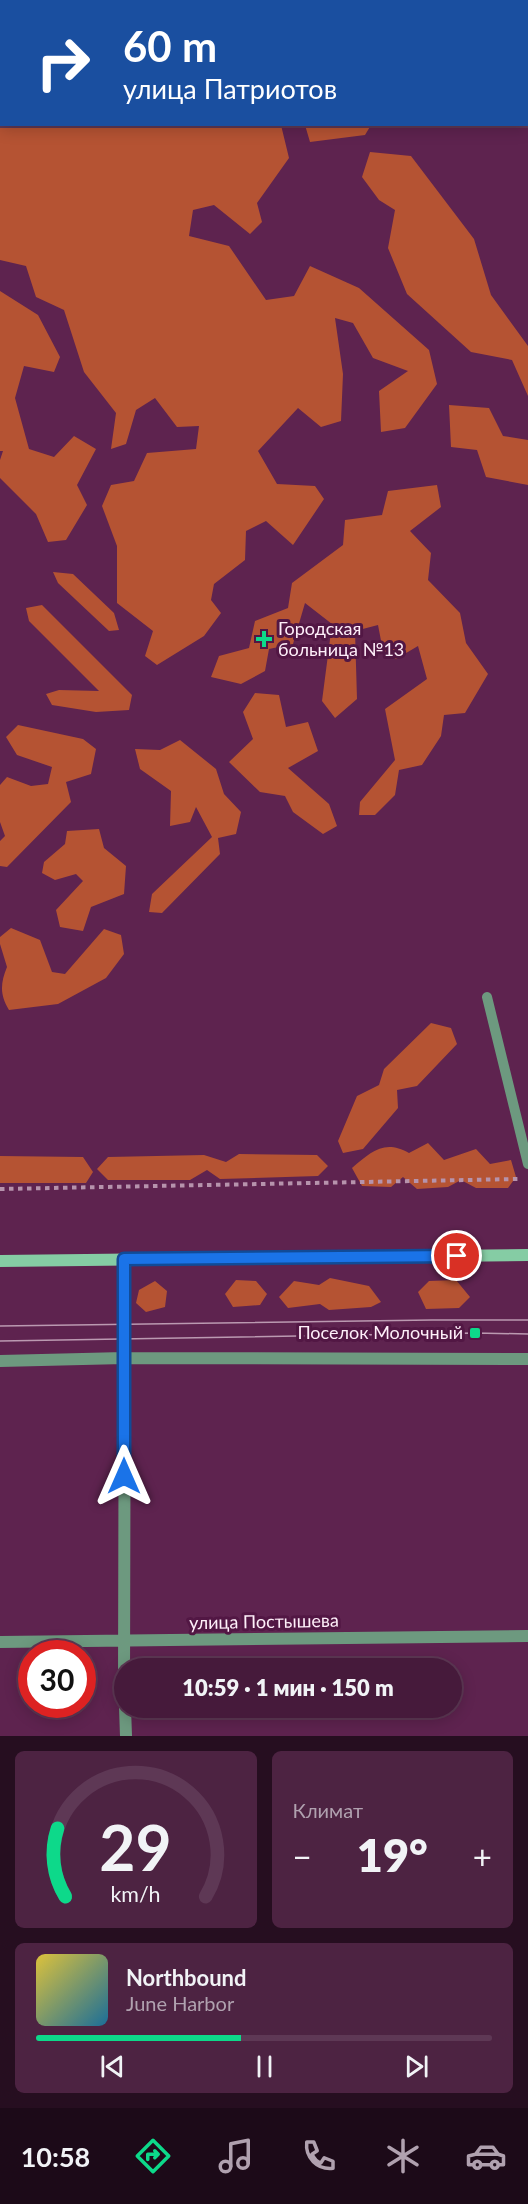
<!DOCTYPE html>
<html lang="ru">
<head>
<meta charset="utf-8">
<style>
	:root { --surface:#461a3b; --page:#4d2342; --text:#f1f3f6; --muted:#b0a1af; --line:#5e3855; --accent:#0dd98a }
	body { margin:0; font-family:Lato,sans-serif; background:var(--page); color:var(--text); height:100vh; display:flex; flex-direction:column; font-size:22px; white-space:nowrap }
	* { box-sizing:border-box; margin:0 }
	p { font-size:20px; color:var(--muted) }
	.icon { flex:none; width:33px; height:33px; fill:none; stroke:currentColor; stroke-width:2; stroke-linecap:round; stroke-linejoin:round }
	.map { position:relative; height:1736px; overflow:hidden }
	.drawer { display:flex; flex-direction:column; gap:15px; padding:15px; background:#260e20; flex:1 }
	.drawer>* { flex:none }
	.guide { position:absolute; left:0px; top:0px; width:528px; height:126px; box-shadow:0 3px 15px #0003,0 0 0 2px var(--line); background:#1a4fa0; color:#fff; overflow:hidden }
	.speed { position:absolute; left:18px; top:1640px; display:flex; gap:12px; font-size:30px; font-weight:700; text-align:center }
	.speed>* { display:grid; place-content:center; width:78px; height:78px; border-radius:50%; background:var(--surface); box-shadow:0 3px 15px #0003,0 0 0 2px var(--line); line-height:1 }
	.speed .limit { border:9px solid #d22; background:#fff; color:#111 }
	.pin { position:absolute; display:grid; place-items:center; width:51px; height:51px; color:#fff; margin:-26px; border:3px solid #fff; border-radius:50%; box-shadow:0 2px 6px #0007 }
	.me { position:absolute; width:66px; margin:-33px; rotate:0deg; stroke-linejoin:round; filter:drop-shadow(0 0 4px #0008) }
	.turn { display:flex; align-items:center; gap:21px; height:126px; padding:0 24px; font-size:27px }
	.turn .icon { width:78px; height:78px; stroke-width:2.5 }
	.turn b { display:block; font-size:42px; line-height:51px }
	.big { font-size:45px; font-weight:800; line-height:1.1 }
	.drawer .tile { flex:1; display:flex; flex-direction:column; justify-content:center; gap:9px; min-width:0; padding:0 21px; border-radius:9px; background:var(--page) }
	.drawer .dial { align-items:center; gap:0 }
	.dial svg { height:156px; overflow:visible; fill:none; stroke:var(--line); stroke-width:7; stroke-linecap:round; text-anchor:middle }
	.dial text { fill:var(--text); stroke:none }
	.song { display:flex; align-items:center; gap:18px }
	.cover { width:72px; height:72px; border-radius:9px; background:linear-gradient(135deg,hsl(50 70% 55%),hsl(200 70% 35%)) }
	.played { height:6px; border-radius:3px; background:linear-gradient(90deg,var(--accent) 45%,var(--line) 45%) }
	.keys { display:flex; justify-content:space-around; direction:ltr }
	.heat { display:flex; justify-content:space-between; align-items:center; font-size:33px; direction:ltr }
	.drawer .tiles { flex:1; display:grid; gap:15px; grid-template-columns:1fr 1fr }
	.tile:last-child { grid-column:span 2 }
	.trip { position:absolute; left:114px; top:1658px; width:348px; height:60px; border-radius:30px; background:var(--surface); box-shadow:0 3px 15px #0003,0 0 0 2px var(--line); font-weight:800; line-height:60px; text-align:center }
	.menu { display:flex; height:96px; justify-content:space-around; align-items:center; background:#1c0a18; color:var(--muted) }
	.menu .icon { width:42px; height:42px }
	.menu .current { color:var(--accent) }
	.menu b { font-size:27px; color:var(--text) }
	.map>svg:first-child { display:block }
</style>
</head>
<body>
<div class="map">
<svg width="528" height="1736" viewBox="0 0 528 1736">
	<rect width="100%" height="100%" fill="#5e234f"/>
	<path fill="#b55333" d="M0 108 2 124 281 125 289 158 257 203 262 222 250 234 214 205 193 210 189 236 229 246 266 300 294 296 310 266 359 288 429 350 437 384 405 428 381 432 379 391 408 371 373 358 353 323 335 318 343 374 341 421 321 427 298 408 258 451 277 484 315 486 324 499 293 545 266 521 246 531 245 560 214 584 211 600 221 613 204 636 157 665 145 656 153 631 117 603V546L102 506 111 485 134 481 147 453 196 449 199 426 177 427 155 398 136 410 126 444 111 449 116 413 84 372 64 310 36 297 26 266 0 260Z
		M305 125V124L371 125 365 135 310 142Z
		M370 152 411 156 474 239 491 295 528 346V396L512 360 471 352 407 294 388 248 395 210 379 200 362 177Z
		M0 291 38 315 60 357 54 372 24 366 15 398 29 449 54 457 74 436 96 449 77 485 87 505 66 540 48 542 36 514 0 478V460L3 451H0Z
		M449 405 489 408 503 436 528 440V485L486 477 477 450 451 447Z
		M437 485 441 507 410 531 431 553 428 580 460 613 466 643 488 674 465 713 444 715 441 736 422 765 399 770 395 795 375 815H359L360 802 395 760 385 709 427 679 418 646 396 659 383 651 378 625 355 631 357 699 335 718 322 701 332 624 305 603 293 644 269 649 265 671 241 684 211 677 219 656 249 648 255 621 288 608 292 583 343 545 345 520 382 515 388 491Z
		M53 572 73 574 114 613 119 630 109 631 58 583Z
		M42 605 132 695 129 710 96 712 52 705 46 694 59 690 99 691 29 621 26 608Z
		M255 693 279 695 286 727 308 722 318 751 288 768 329 804 337 826 323 834 293 812 285 796 260 792 229 762 253 739 243 712Z
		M18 725 83 739 96 749 91 774 66 782 71 802 7 867 0 866V841L5 836 0 822V785L7 777 31 786 48 784 52 767 17 755 6 737Z
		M180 740 216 769 224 794 241 812 236 834 218 838 220 854 162 913 149 912 152 894 212 837 196 807 190 822 170 826 171 791 140 769 135 749 160 750Z
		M99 829 104 848 126 866 124 894 91 907 83 931 60 927 56 910 83 881 76 874 55 880 42 873 44 862 65 844 67 831Z
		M11 928 40 940 52 972 65 974 104 929 121 935 124 954 106 978 58 1004 9 1010C0 995 0 984 7 967L0 944V937Z
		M431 1023 451 1028 457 1044 417 1086 397 1090 398 1108 363 1149 343 1153 338 1141 357 1096 379 1085 384 1069Z
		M428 1143 444 1160 476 1149 490 1164 511 1160 516 1177 508 1188H476L461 1180 448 1187 417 1189 403 1177 391 1187 362 1186 352 1168C371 1152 384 1139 409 1153Z
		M239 1154 317 1155 328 1166 318 1176 220 1179 207 1170 190 1180H108L97 1169 108 1157 204 1155 226 1162Z
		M0 1156 83 1157 93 1172 86 1183H0Z
		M330 1278 369 1286 381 1302 371 1307 329 1310 320 1304 288 1308 279 1297 294 1281 319 1285Z
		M236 1280 256 1281 267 1294 260 1305 233 1307 225 1294Z
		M456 1280 470 1297 459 1308 426 1309 418 1292 429 1281Z
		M155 1281 167 1291 165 1307 146 1312 136 1303 139 1290Z"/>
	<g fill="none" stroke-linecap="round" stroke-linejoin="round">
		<path stroke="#b693ac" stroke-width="4" stroke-dasharray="4.5 4.5" stroke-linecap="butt" d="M300 2 303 0
			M0 71H2
			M0 1189 518 1179"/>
		<path stroke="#6d997f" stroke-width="10" d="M487 997 528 1164"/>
		<path stroke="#6d997f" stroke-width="12" d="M457 2 458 0
			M0 1361 124 1358 528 1359
			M0 1642 528 1636
			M124 1681 125 1259
			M125 1707 126 1736"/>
		<path stroke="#85cca4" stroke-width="12" d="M0 1261 528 1255"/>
		<path stroke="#bb99b1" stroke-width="1.5" d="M0 1326 432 1320H528
			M0 1341 475 1333 528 1334"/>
	</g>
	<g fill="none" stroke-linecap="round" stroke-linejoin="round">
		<g stroke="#114b97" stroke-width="15">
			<path id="route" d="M124 1476V1259L457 1256"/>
		</g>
		<use href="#route" stroke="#1a73e8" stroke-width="10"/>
	</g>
	<g fill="#0dd98a" stroke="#521744" stroke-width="2">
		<path d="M261 630h6v6h6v6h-6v6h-6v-6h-6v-6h6z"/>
		<rect x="469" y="1327" width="12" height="12" rx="3"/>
	</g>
	<g text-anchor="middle" stroke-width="6" stroke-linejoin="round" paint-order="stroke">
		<g font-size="18" fill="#feeff9" stroke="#521744" text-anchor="start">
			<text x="278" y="635">Городская<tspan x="278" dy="21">больница №13</tspan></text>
			<text x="463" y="1339" text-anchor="end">Поселок Молочный</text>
		</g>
		<g font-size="18" fill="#feeff9" stroke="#521744">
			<text transform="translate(264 1622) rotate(-1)" y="6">улица Постышева</text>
		</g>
	</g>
</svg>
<div class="speed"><div class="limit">30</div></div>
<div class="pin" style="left:457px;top:1256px;background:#d93025"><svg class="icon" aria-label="arrive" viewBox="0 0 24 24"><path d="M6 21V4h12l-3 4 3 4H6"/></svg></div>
<svg class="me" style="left:124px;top:1476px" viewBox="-20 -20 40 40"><path d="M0-17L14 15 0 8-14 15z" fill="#1a73e8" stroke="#fff" stroke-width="4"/></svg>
<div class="trip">10:59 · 1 мин · 150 m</div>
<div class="guide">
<div class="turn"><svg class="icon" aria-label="right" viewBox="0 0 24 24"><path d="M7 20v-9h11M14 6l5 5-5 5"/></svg><div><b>60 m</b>улица Патриотов</div></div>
</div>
</div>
<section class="drawer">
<div class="tiles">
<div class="tile dial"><svg viewBox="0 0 100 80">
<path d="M14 69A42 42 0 1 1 86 69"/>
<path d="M14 69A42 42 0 0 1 10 34" stroke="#0dd98a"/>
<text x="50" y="56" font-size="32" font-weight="700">29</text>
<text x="50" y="72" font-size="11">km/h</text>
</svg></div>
<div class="tile"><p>Климат</p>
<div class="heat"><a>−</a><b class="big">19°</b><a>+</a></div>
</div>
<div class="tile">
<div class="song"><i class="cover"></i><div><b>Northbound</b><p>June Harbor</p></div></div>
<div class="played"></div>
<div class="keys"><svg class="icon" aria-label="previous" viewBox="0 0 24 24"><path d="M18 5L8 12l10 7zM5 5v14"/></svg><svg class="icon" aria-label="pause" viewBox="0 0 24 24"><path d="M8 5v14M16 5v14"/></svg><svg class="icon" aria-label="next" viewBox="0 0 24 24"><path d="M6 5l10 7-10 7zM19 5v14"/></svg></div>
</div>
</div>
</section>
<nav class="menu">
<b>10:58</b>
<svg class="icon current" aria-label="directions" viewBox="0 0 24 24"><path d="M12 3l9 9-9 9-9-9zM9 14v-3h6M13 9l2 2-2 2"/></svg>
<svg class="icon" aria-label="music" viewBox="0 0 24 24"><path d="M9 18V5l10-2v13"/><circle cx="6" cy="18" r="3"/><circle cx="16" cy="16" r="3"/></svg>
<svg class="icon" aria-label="phone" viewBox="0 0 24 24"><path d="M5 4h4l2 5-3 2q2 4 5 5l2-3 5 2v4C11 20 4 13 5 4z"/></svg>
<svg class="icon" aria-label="climate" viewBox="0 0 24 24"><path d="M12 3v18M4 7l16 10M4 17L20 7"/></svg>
<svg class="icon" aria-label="car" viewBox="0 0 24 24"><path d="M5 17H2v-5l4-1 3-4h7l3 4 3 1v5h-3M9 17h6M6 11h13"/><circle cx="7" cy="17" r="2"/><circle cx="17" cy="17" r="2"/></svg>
</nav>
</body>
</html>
